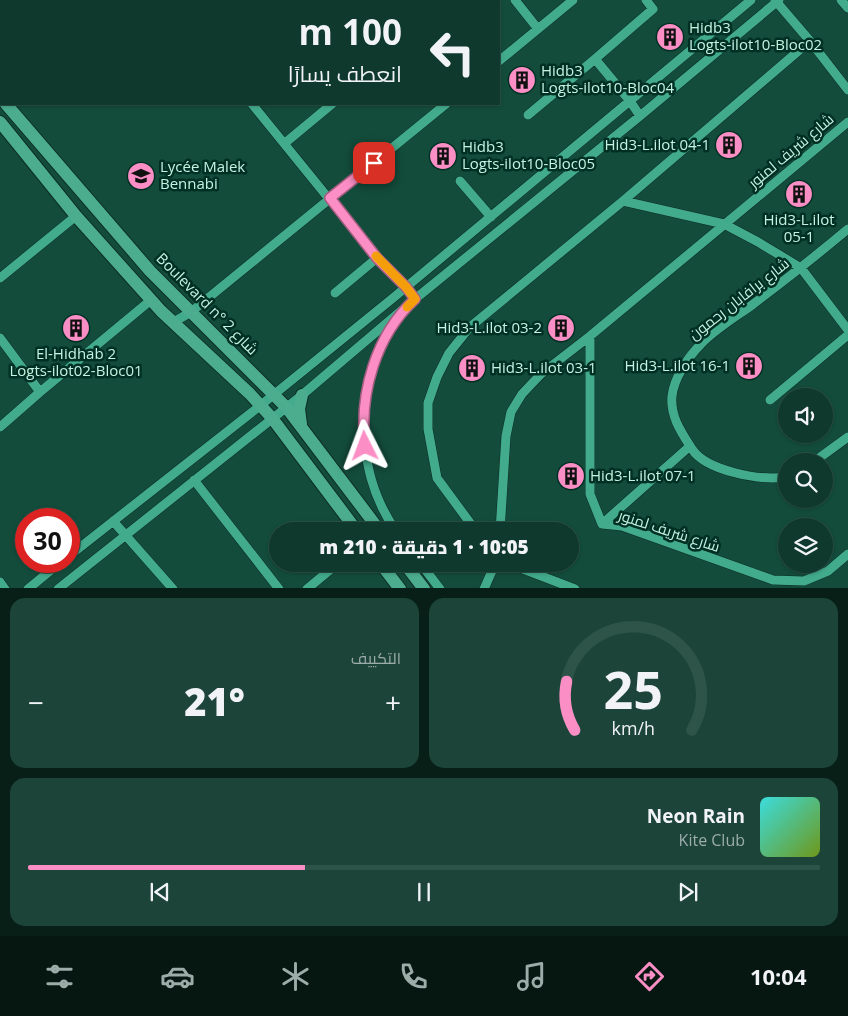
<!DOCTYPE html>
<html lang="ar">
<head>
<meta charset="utf-8">
<style>
	:root { --surface:#0e392c; --page:#1c4438; --text:#f1f3f6; --muted:#9baca9; --line:#2e5348; --accent:#fb8fc5 }
	body { margin:0; font-family:"Open Sans",Cairo,sans-serif; background:var(--page); color:var(--text); direction:rtl; height:100vh; display:flex; flex-direction:column; font-size:19px; white-space:nowrap }
	* { box-sizing:border-box; margin:0 }
	p { font-size:16px; color:var(--muted) }
	.icon { flex:none; width:28px; height:28px; fill:none; stroke:currentColor; stroke-width:2; stroke-linecap:round; stroke-linejoin:round }
	.map { position:relative; height:588px; overflow:hidden; direction:ltr }
	.drawer { display:flex; flex-direction:column; gap:10px; padding:10px; background:#081f18; flex:1 }
	.drawer>* { flex:none }
	.guide { position:absolute; left:0px; top:0px; width:500px; height:105px; box-shadow:0 1px 4px #0004,0 0 0 1px var(--line); direction:rtl; background:#0e392c; color:var(--text); overflow:hidden }
	.buttons { position:absolute; left:778px; top:388px; display:grid; gap:10px }
	.buttons a { display:grid; place-items:center; width:55px; height:55px; border-radius:50%; background:var(--surface); box-shadow:0 1px 4px #0004,0 0 0 1px var(--line); font-size:25px }
	.speed { position:absolute; left:15px; top:508px; display:flex; gap:10px; font-size:25px; font-weight:700; text-align:center }
	.speed>* { display:grid; place-content:center; width:65px; height:65px; border-radius:50%; background:var(--surface); box-shadow:0 1px 4px #0004,0 0 0 1px var(--line); line-height:1 }
	.speed .limit { border:8px solid #d22; background:#fff; color:#111 }
	.pin { position:absolute; display:grid; place-items:center; width:42px; height:42px; color:#fff; margin:-21px; border-radius:10px; box-shadow:0 2px 8px #0006 }
	.me { position:absolute; width:55px; margin:-28px; rotate:357deg; stroke-linejoin:round; filter:drop-shadow(0 0 4px #0008) }
	.turn { display:flex; align-items:center; gap:18px; height:105px; padding:0 15px; font-size:22px }
	.turn .icon { width:65px; height:65px; stroke-width:2.5 }
	.turn b { display:block; font-size:35px; line-height:42px }
	.big { font-size:38px; font-weight:800; line-height:1.1 }
	.drawer .tile { flex:1; display:flex; flex-direction:column; justify-content:center; gap:8px; min-width:0; padding:0 18px; border-radius:15px; background:var(--page) }
	.drawer .dial { align-items:center; gap:0 }
	.dial svg { height:130px; overflow:visible; fill:none; stroke:var(--line); stroke-width:7; stroke-linecap:round; text-anchor:middle }
	.dial text { fill:var(--text); stroke:none }
	.song { display:flex; align-items:center; gap:15px }
	.cover { width:60px; height:60px; border-radius:8px; background:linear-gradient(135deg,hsl(180 70% 55%),hsl(80 70% 35%)) }
	.played { height:5px; border-radius:2px; background:linear-gradient(90deg,var(--accent) 35%,var(--line) 35%) }
	.keys { display:flex; justify-content:space-around; direction:ltr }
	.heat { display:flex; justify-content:space-between; align-items:center; font-size:28px; direction:ltr }
	.drawer .tiles { flex:1; display:grid; gap:10px; grid-template-columns:1fr 1fr }
	.tile:last-child { grid-column:span 2 }
	.trip { position:absolute; left:269px; top:522px; width:310px; height:50px; border-radius:25px; background:var(--surface); box-shadow:0 1px 4px #0004,0 0 0 1px var(--line); font-weight:800; line-height:50px; text-align:center; direction:rtl }
	.tab-bar { display:flex; height:80px; justify-content:space-around; align-items:center; background:#061712; color:var(--muted) }
	.tab-bar .icon { width:35px; height:35px }
	.tab-bar .current { color:var(--accent) }
	.tab-bar b { font-size:22px; color:var(--text) }
	.map>svg:first-child { display:block }
</style>
</head>
<body>
<div class="map">
<svg width="848" height="589" viewBox="0 0 848 589">
	<rect width="100%" height="100%" fill="#134c3b"/>
	<g fill="none" stroke-linecap="round" stroke-linejoin="round">
		<g stroke="#0d2e24" stroke-width="10">
			<path id="minor" d="M81 0 82 1
				M164 0 165 1
				M246 0 247 1
				M335 0 336 1
				M427 0 428 1
				M515 0 538 29
				M775 0 810 41 848 90
				M841 0 848 8
				M115 1 117 0
				M456 1 457 0
				M595 59 630 101 640 116
				M499 61 573 0
				M0 98 1 97
				M252 104 377 258 406 287 415 299
				M528 115 595 59 653 9 646 0
				M285 143 332 104
				M460 181 491 217
				M623 201 724 224 758 242 801 268 848 330
				M0 278 76 216
				M335 293 377 258
				M172 323 191 312 446 104
				M590 336V494L602 524 622 526 773 580 804 581 828 571 848 554
				M0 338 40 392
				M770 400 848 335
				M0 427 40 392 151 300
				M815 461 848 437
				M786 477C761 481 706 471 692 449 681 432 670 416 672 396 674 378 688 357 701 344 714 330 737 316 752 305 785 280 817 255 848 229
				M194 480 279 589
				M113 521 173 589
				M602 524 690 446
				M396 531C360 480 354 407 379 351 385 339 392 328 399 317
				M476 531 437 478 428 429V403L437 377 449 353 470 327 623 201 810 41
				M500 531 506 436 511 412 522 394 541 374 590 336 848 122
				M69 556 261 405 393 298 751 0
				M421 564 440 589
				M510 564 575 589
				M0 582 5 589
				M28 589 62 561
				M58 589 302 395 415 299 640 116 779 0
				M307 589 337 564
				M484 589 495 564"/>
		</g>
		<g stroke="#0d2e24" stroke-width="14">
			<path id="major" d="M6 104 150 271 286 407 380 531
				M0 122 76 216 161 311 250 394 272 418 357 531
				M301 424 299 409 302 395
				M381 564 400 589
				M405 564 424 589"/>
		</g>
		<use href="#minor" stroke="#42ab8b" stroke-width="9"/>
		<use href="#major" stroke="#4bad8e" stroke-width="12"/>
	</g>
	<g fill="none" stroke-linecap="round" stroke-linejoin="round">
		<g stroke="#a35d80" stroke-width="12">
			<path id="route" d="M365 446C359 393 376 335 415 299L406 287 377 258 330 198 374 163"/>
		</g>
		<use href="#route" stroke="#fb8fc5" stroke-width="9"/>
		<path stroke="#f59e0b" stroke-width="9" d="M376 256 406 287 415 299 407 307"/>
	</g>
	<defs>
		<g id="building-disc" transform="scale(1.4375)"><circle r="9.5" fill="#fb8fc5" stroke="#003023"/><path d="M-4-6H4V6H1V3H-1V6H-4ZM-2.5-4.3h1.7v1.8h-1.7ZM.8-4.3h1.7v1.8H.8ZM-2.5-1h1.7V.8h-1.7ZM.8-1h1.7V.8H.8Z" fill="#111"/></g>
		<g id="school-disc" transform="scale(1.4375)"><circle r="9.5" fill="#fb8fc5" stroke="#003023"/><path d="M0-5L7-2L0 1L-7-2ZM-4 1L0 2.5L4 1V4Q0 6-4 4Z" fill="#111"/></g>
	</defs>
	<g fill-rule="evenodd">
		<use href="#building-disc" x="670" y="37"/>
		<use href="#building-disc" x="522" y="80"/>
		<use href="#building-disc" x="729" y="145"/>
		<use href="#building-disc" x="443" y="156"/>
		<use href="#school-disc" x="141" y="176"/>
		<use href="#building-disc" x="799" y="194"/>
		<use href="#building-disc" x="76" y="328"/>
		<use href="#building-disc" x="561" y="328"/>
		<use href="#building-disc" x="749" y="366"/>
		<use href="#building-disc" x="472" y="368"/>
		<use href="#building-disc" x="571" y="476"/>
	</g>
	<g text-anchor="middle" stroke-width="5" stroke-linejoin="round" paint-order="stroke">
		<g font-size="15" fill="#c4f3e1" stroke="#003023" text-anchor="start">
			<text x="689" y="33">Hidb3<tspan x="689" dy="17">Logts-ilot10-Bloc02</tspan></text>
			<text x="541" y="76">Hidb3<tspan x="541" dy="17">Logts-ilot10-Bloc04</tspan></text>
			<text x="710" y="150" text-anchor="end">Hid3-L.ilot 04-1</text>
			<text x="462" y="152">Hidb3<tspan x="462" dy="17">Logts-ilot10-Bloc05</tspan></text>
			<text x="160" y="172">Lycée Malek<tspan x="160" dy="17">Bennabi</tspan></text>
			<text x="799" y="225" text-anchor="middle">Hid3-L.ilot<tspan x="799" dy="17">05-1</tspan></text>
			<text x="542" y="333" text-anchor="end">Hid3-L.ilot 03-2</text>
			<text x="76" y="359" text-anchor="middle">El-Hidhab 2<tspan x="76" dy="17">Logts-ilot02-Bloc01</tspan></text>
			<text x="730" y="371" text-anchor="end">Hid3-L.ilot 16-1</text>
			<text x="491" y="373">Hid3-L.ilot 03-1</text>
			<text x="590" y="481">Hid3-L.ilot 07-1</text>
		</g>
		<g font-size="15" fill="#c4f3e1" stroke="#003023">
			<text transform="translate(791 151) rotate(-40)" y="5">شارع شريف لمنور</text>
			<text transform="translate(739 299) rotate(-38)" y="5">شارع برافابان رحمون</text>
			<text transform="translate(207 304) rotate(45)" y="5">Boulevard n° شارع 2</text>
			<text transform="translate(669 531) rotate(18)" y="5">شارع شريف لمنور</text>
		</g>
	</g>
</svg>
<div class="buttons">
<a><svg class="icon" aria-label="sound" viewBox="0 0 24 24"><path d="M4 9h4l5-4v14l-5-4H4zM17 9q2 3 0 6"/></svg></a>
<a><svg class="icon" aria-label="search" viewBox="0 0 24 24"><circle cx="10" cy="10" r="6"/><path d="M15 15l6 6"/></svg></a>
<a><svg class="icon" aria-label="layers" viewBox="0 0 24 24"><path d="M12 4l9 5-9 5-9-5zM3 14l9 5 9-5"/></svg></a>
</div>
<div class="speed"><div class="limit">30</div></div>
<div class="pin" style="left:374px;top:163px;background:#d93025"><svg class="icon" aria-label="arrive" viewBox="0 0 24 24"><path d="M6 21V4h12l-3 4 3 4H6"/></svg></div>
<svg class="me" style="left:365px;top:446px" viewBox="-20 -20 40 40"><path d="M0-17L14 15 0 8-14 15z" fill="#fb8fc5" stroke="#fff" stroke-width="4"/></svg>
<div class="trip">10:05 · 1 دقيقة · 210 m</div>
<div class="guide">
<div class="turn"><svg class="icon" aria-label="left" viewBox="0 0 24 24"><path d="M17 20v-9H6M10 6l-5 5 5 5"/></svg><div><b>100 m</b>انعطف يسارًا</div></div>
</div>
</div>
<section class="drawer">
<div class="tiles">
<div class="tile dial"><svg viewBox="0 0 100 80">
<path d="M14 69A42 42 0 1 1 86 69"/>
<path d="M14 69A42 42 0 0 1 9 39" stroke="#fb8fc5"/>
<text x="50" y="56" font-size="32" font-weight="700">25</text>
<text x="50" y="72" font-size="11">km/h</text>
</svg></div>
<div class="tile"><p>التكييف</p>
<div class="heat"><a>−</a><b class="big">21°</b><a>+</a></div>
</div>
<div class="tile">
<div class="song"><i class="cover"></i><div><b>Neon Rain</b><p>Kite Club</p></div></div>
<div class="played"></div>
<div class="keys"><svg class="icon" aria-label="previous" viewBox="0 0 24 24"><path d="M18 5L8 12l10 7zM5 5v14"/></svg><svg class="icon" aria-label="pause" viewBox="0 0 24 24"><path d="M8 5v14M16 5v14"/></svg><svg class="icon" aria-label="next" viewBox="0 0 24 24"><path d="M6 5l10 7-10 7zM19 5v14"/></svg></div>
</div>
</div>
</section>
<nav class="tab-bar">
<b>10:04</b>
<svg class="icon current" aria-label="directions" viewBox="0 0 24 24"><path d="M12 3l9 9-9 9-9-9zM9 14v-3h6M13 9l2 2-2 2"/></svg>
<svg class="icon" aria-label="music" viewBox="0 0 24 24"><path d="M9 18V5l10-2v13"/><circle cx="6" cy="18" r="3"/><circle cx="16" cy="16" r="3"/></svg>
<svg class="icon" aria-label="phone" viewBox="0 0 24 24"><path d="M5 4h4l2 5-3 2q2 4 5 5l2-3 5 2v4C11 20 4 13 5 4z"/></svg>
<svg class="icon" aria-label="climate" viewBox="0 0 24 24"><path d="M12 3v18M4 7l16 10M4 17L20 7"/></svg>
<svg class="icon" aria-label="car" viewBox="0 0 24 24"><path d="M5 17H2v-5l4-1 3-4h7l3 4 3 1v5h-3M9 17h6M6 11h13"/><circle cx="7" cy="17" r="2"/><circle cx="17" cy="17" r="2"/></svg>
<svg class="icon" aria-label="filters" viewBox="0 0 24 24"><path d="M4 7h16M4 17h16"/><circle cx="9" cy="7" r="2"/><circle cx="15" cy="17" r="2"/></svg>
</nav>
</body>
</html>
